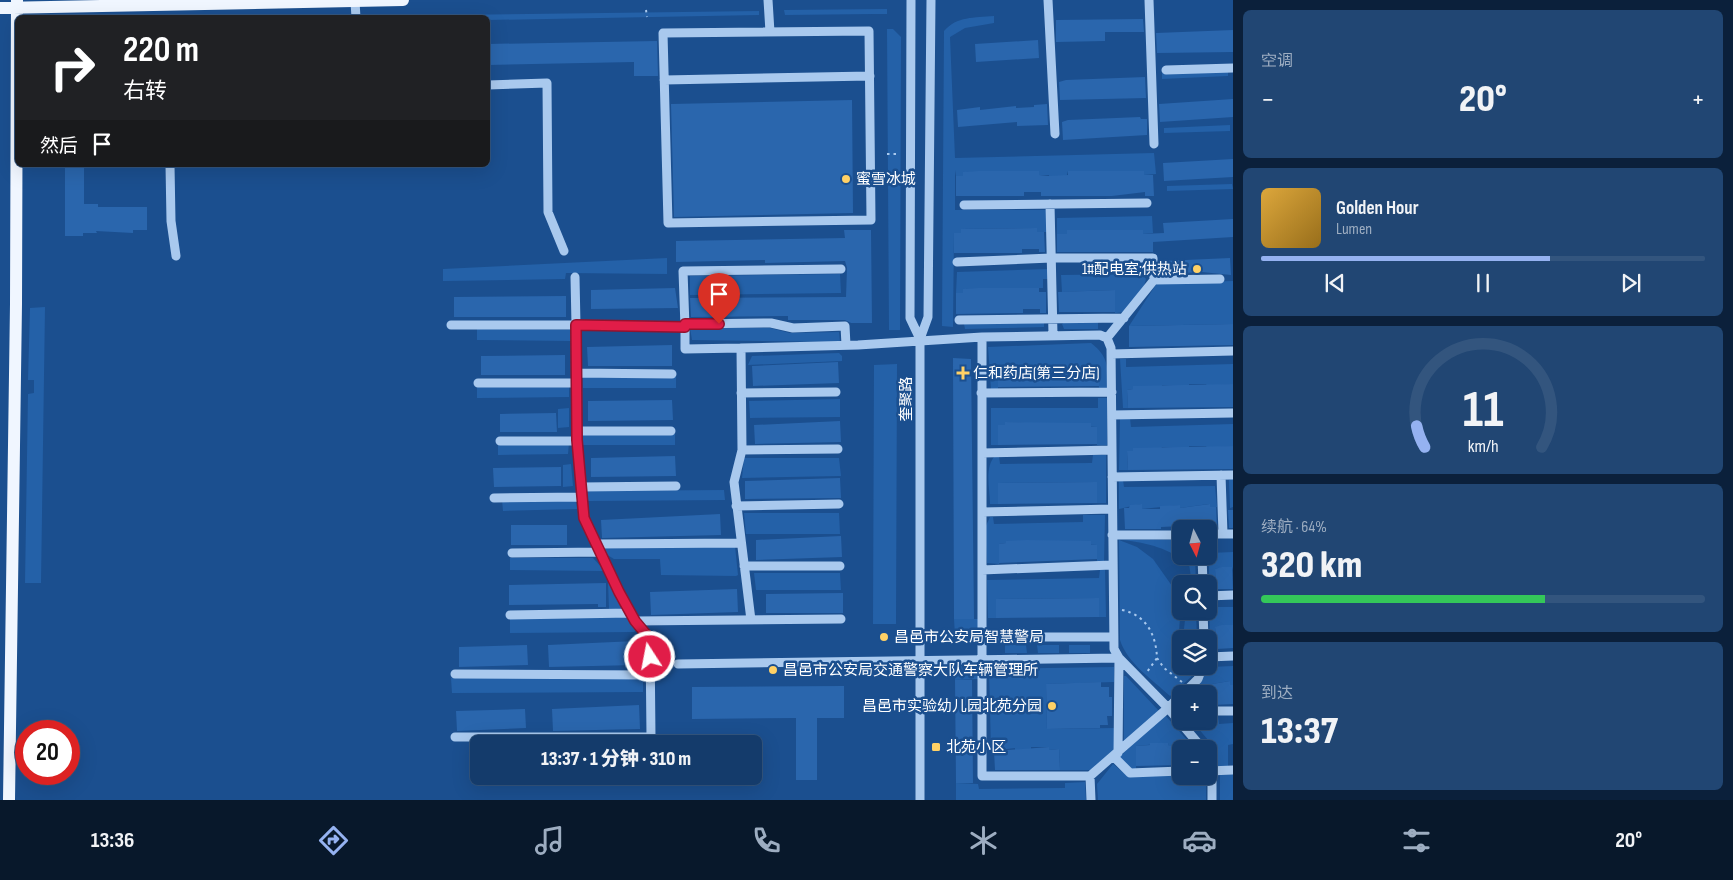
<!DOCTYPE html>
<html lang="zh">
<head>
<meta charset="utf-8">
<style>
	:root { --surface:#143b6b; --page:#214673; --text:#f1f3f6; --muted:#9dadc1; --line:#33557e; --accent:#95b2f1 }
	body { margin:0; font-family:"Sofia Sans Condensed","Noto Sans SC",sans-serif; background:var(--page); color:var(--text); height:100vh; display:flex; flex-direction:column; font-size:19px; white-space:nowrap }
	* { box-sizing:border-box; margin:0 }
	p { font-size:16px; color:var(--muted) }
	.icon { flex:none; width:28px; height:28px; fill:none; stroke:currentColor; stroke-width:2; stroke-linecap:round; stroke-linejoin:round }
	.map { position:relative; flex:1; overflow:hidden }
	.details { display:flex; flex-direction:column; gap:10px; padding:10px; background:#0b203b; width:500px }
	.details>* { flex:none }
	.top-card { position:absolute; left:15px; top:15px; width:475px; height:152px; border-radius:8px; box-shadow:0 5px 20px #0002,0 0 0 1px var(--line); background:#202124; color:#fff; overflow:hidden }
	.needle { width:32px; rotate:174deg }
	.tools { position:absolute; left:1172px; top:520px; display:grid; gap:10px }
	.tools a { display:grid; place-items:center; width:45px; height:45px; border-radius:8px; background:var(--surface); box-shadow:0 5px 20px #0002,0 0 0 1px var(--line); font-size:25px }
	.speed { position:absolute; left:15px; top:720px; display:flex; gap:10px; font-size:25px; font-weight:700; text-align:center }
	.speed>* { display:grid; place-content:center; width:65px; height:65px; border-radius:50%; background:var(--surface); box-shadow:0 5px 20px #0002,0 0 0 1px var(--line); line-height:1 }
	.speed .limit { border:8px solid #d22; background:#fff; color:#111 }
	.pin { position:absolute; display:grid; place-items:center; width:42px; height:42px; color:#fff; margin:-51px -21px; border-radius:50% 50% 50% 0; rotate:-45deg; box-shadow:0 0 5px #0007 }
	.pin .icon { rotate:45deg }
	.me { position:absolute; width:55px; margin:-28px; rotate:349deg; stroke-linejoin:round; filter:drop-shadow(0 0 4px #0008) }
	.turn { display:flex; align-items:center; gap:18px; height:105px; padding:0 25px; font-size:22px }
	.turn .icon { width:65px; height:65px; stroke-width:2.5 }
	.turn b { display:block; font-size:35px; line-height:42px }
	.then { display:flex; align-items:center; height:48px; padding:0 25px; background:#0003; gap:10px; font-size:19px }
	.big { font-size:38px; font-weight:800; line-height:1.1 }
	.details .tile { flex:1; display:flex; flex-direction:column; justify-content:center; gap:8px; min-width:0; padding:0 18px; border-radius:8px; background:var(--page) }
	.details .dial { align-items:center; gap:0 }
	.dial svg { height:130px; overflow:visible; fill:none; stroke:var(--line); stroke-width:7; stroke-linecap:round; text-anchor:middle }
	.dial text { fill:var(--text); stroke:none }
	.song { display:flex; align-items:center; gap:15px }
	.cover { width:60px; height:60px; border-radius:8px; background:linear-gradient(135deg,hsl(40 70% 55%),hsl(40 70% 35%)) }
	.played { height:5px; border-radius:2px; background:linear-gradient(90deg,var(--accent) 65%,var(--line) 65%) }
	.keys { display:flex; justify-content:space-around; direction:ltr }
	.heat { display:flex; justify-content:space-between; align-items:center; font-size:28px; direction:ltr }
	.charge { height:8px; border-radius:4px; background:linear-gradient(90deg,#34c759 64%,var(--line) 0) }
	.trip { position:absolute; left:470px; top:735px; width:292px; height:50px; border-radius:8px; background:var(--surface); box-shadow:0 5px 20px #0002,0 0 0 1px var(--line); font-weight:800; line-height:50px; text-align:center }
	.tab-bar { display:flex; height:80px; justify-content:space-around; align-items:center; background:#08182b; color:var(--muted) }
	.tab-bar .icon { width:35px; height:35px }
	.tab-bar .selected { color:var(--accent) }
	.tab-bar b { font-size:22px; color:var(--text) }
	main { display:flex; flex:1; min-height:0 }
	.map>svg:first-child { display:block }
</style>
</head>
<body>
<main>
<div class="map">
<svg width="1233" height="800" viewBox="0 0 1233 800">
	<rect width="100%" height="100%" fill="#1b4f8f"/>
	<path fill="#2461a8" d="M887 9V14H873L785 15 784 10Z
		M759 11V15L488 20V18L367 16Z
		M994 16V23L965 28 950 37 955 158 1154 153 1156 174 1144 175 1143 171H1068L1061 196H1049V175H1039V171L964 172 963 176H956L955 170V210H1046L1047 232H1037V228L962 229 961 233H954L953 327 942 326 944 31C957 16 974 18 994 16Z
		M887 29H893L901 37 900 330H889Z
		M1228 71V76L1162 79V73Z
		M1230 125V131L1164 133V128Z
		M1232 184 1233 189 1167 191V186Z
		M1152 216 1153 233 1143 234V230H1128V234L1067 230V234L1057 235V218Z
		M667 258V274L566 273 565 279 443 281V269Z
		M1049 269 1051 279H1043V288L963 289V293H956L957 272Z
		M840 274 841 293 690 295V276Z
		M1139 274 1143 275 1146 279 1144 286 1124 312 1115 313 1114 290 1062 292 1061 275Z
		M1233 281V324L1129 326 1157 283Z
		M45 307 41 583H25L28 394 34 393V380H28L30 308Z
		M1044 322V327L965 329 964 324Z
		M1065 322H1098V329H1064L1062 324Z
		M690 328H770L790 333 839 332 840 342 692 340Z
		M477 329 572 330V341L477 340Z
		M1091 343C1109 357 1108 367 1107 389H1099L1098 367 998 368V389H991L988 347Z
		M839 353 842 356V361L748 365 752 356Z
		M1120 359H1126V367L1233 364V384L1207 386 1206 384H1189V387L1162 385V388L1133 386V389L1127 390 1128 408H1123Z
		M897 364 896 624H873L874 365Z
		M583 377H676V388H583Z
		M477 387H569V397L477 398Z
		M1098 398H1107V445H1097V427L1006 422 1005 425H998V445H991V408H1098Z
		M840 399V417L750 418 749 401Z
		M569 408V427L558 428V409Z
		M1120 418H1130L1131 427 1233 424V446L1207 448 1206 446H1189V449L1162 447 1161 449 1133 448V451L1127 452 1128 470H1119Z
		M582 434H675V445H582Z
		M569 443 568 454 498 455V444Z
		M1093 455H1106V503H1097V482L998 483V504H990C990 490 984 467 995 456H999L1000 464 1092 463Z
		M744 458H839L841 476 742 478Z
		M571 464 573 486 563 487V465Z
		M1233 479V507L1230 508 1229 480Z
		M1119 480H1123L1124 487 1215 486 1217 507H1210L1209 504 1180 508V505L1142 509 1141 504 1119 509Z
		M724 490 725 500 588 501 586 494 587 491Z
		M502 500H576L577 509 503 511Z
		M744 513H839L840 534H746Z
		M1083 515H1105L1104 563H1097V545L1006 541V543L999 544V564L987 563 985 528 990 517H993L994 524 1083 522Z
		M1119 540 1137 547 1153 559 1177 593 1181 606 1179 631 1181 666H1195L1191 677 1170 696C1153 680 1127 663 1120 640Z
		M1123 540H1181V556H1195L1196 584H1192L1189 564C1168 548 1148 543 1123 540Z
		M735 546 738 575 736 576 661 575 660 559H614L604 553 603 547Z
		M1233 552V570L1232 567 1215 569 1216 587 1209 588V553Z
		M510 558H593L605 571 510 570Z
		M1100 570H1105L1106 617H1099L1098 598 996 599V618H988L987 580 1099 578Z
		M754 573H840L841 590H756Z
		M608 582H612L626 609H609Z
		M1209 600H1211V607H1233V628L1232 625 1215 628 1217 649H1210Z
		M1186 611H1196L1197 639 1187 636 1184 629Z
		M629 617 637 629 634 632 510 633V618Z
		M954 619H979L980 635 955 636Z
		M638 642H643L645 666 643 668H638Z
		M1005 645H1026L1027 653H1005Z
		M1037 645H1059V653H1038Z
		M1069 645H1090V653H1069Z
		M955 666H978L979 679 955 680Z
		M1233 666V685H1230V681L1212 684 1214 705 1209 706V694H1190L1197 688 1209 667Z
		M1114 667V682L1046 684 1047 729 1114 728 1115 749 1091 770H1060L1059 749 1049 750V747H1031V750L1015 751V748L991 751 989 669Z
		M1124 676H1126L1159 711 1124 743Z
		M643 677V692L452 693 451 678Z
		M1165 715 1195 749 1169 746 1168 743 1136 746V769L1130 768 1118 758Z
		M1209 716H1218L1219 724 1233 723V744L1228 745V766H1218L1214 747 1192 721H1209Z
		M1113 764 1126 775 1196 776V785L1206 784V800H1098L1097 784Z
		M1233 774V800H1220V775Z
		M1085 782 1086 800H956V783L978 784 979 789 1065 788V783Z"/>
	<path fill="#2a66ad" d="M1143 19 1144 32H1105V41L1056 42V20Z
		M1233 30V52L1157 53 1156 33Z
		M1038 40 1039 58 976 62 975 44Z
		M657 41 658 76H634V62L488 65V44Z
		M1145 77 1146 98 1060 100 1059 82 1066 80Z
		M1233 99V117L1160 122 1159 104Z
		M852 100 853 213 674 217 671 104Z
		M1047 104 1048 125 1017 126V122L958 127 957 110 980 107V110L1016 106V108L1034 107V105Z
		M1140 117 1141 119H1147V135L1063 140 1062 122 1068 120Z
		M1233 159V177L1164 181 1163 163Z
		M65 165H84V204H98V207H147V230H133V233L96 231 97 233H83V236H65Z
		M978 171H1039V175L1049 176 1068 175V171H1144V175H1153L1154 196H1145V192L1112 196H1041V192H1024V196H956V176H963V172Z
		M1233 219V237L1153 242V252H1057V234H1067V230H1143V234L1164 233 1163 223Z
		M1037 228V232H1044L1045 252H1039V249H1022V253H954V233H961V229Z
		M844 230H871L872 323H851L845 320H788V316L691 317 690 298 846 297 847 268 845 261 765 263V260L676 262V241L845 238Z
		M1230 258 1231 275 1202 272 1163 274V261Z
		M675 288 678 308 591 309V290Z
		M978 288H1039V292H1046V313H1040V309H1023V313L956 314V293H963V289Z
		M1115 290V312H1059L1058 292Z
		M566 296V317H454V297Z
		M1233 324V345L1129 347V326Z
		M672 345V366H588L587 347Z
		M565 355V375H481V356Z
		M953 358 971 359 974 619H954Z
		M838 362 839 383 753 386 752 366Z
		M1099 367V386L998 387V368Z
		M1233 384V407L1128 408 1127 390 1133 389V386Z
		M672 400 673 420 588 421V401Z
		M556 413 557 432H500V414Z
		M840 421 841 442 755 444 754 425Z
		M1005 422 1091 423V427H1097V444L998 445V425H1005Z
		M1233 446V469L1128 470 1127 451H1133V448Z
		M675 456 676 476 591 477V458Z
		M561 467V486L494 487 493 468Z
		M840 478 841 498 745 499V481Z
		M1097 482V503L998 504V483Z
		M1142 504V509H1160V506L1180 505V508L1210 504V507H1216L1217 528 1182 529V526L1161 527V529H1125L1124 508H1129L1130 505Z
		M1228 510H1233V528H1229Z
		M720 514 721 535 602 538 601 520Z
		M511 525H567V545H511Z
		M841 536 842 557 756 560V540Z
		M1027 540 1091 541V545H1097V559L999 563V544L1006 543V541Z
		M1222 567H1232L1233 589H1216L1215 569Z
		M606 583V607H598V604L509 605V585Z
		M737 589 738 612 651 615 650 592Z
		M843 593V613H766V594Z
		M1099 598V617L996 618V599Z
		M1222 625H1233V648L1217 649 1215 627Z
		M636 641V665L549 667 548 645Z
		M527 645 528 665 459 667V647Z
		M955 680H972L973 783H956Z
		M1230 681V685H1233V704L1213 705 1212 684Z
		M1101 682V687H1109V697H1112V716H1107L1108 725H1100V728L1047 729 1046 684Z
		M844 686V718H817V780H796V718L692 719V687Z
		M639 705 640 729 553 731 552 709Z
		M525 709 526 728 457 731 456 711Z
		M1150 743H1168L1169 746H1181V765L1136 766V746L1150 745Z
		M1049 747V750L1059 749 1060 770H995L994 751Z"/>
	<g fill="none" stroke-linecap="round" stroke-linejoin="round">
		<path stroke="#a9c9ee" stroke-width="2" stroke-dasharray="2.5 4" stroke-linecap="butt" d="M646 10 647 17
			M887 154H900
			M1122 610C1146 615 1156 634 1157 658L1147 672
			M1157 658 1164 668 1182 682"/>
		<path stroke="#a9c9ee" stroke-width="9" d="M768 0 770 32
			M911 0 910 318 920 339
			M1048 0 1055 134
			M1149 0 1154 144
			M355 1 356 18
			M869 31 871 220 668 223 663 33Z
			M1166 70 1233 68
			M664 80 870 76
			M488 85 547 83 548 212 564 251
			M170 165 171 221 176 256
			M1050 204 1053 335
			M964 205 1147 203
			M957 262 1051 258H1153L1154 280 1107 338
			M1154 280 1220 279
			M959 320 1124 318
			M685 324 771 323 793 328 845 326 846 345
			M451 325H576L575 277
			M685 327 683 271 841 269
			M982 337V776H1090
			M1111 354 1233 351
			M576 373 672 374
			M478 383H576
			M741 393 836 392
			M981 393 1112 392
			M1112 415 1233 413
			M577 431H671
			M500 441H577
			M742 450 838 449
			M982 453 1112 450
			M1221 475 1223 534
			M1112 477 1233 475
			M581 487 676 486
			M494 498 582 497
			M736 506 839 504
			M982 512 1112 509
			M1209 534H1233
			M1112 535H1181
			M597 544 741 543
			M512 553 600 552
			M1202 556 1203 584
			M744 566H840
			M982 570 1112 565
			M1209 596 1233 595
			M1203 611 1204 639
			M510 615 631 613
			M751 620 734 482 742 450 741 348 858 345 982 337 1100 335 1107 338 1111 348 1114 649 1119 658 1168 708 1090 776 1091 800
			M635 621 841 619
			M982 637H1113
			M1209 657 1233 656
			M678 664 1119 658 1118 753
			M455 674 650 675
			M1183 694 1198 679 1203 666
			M1181 695 1168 708 1203 749
			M1209 711H1233
			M455 737H651L650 639 635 621 619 592 584 518 577 441 576 325 685 327V349L741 348
			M1114 757 1130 773 1181 771
			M1209 763 1212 770V800
			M1209 771 1233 770
			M920 800V339L928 317 931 0"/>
		<path stroke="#f0f6ff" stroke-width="12" d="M0 8 403 0
			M9 800 16 304 17 0"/>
	</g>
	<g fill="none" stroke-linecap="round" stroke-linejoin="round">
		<g stroke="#92132f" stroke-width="12">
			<path id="route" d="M650 657V639L635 621 619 592 584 518 577 440 576 325 685 327V324H719"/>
		</g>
		<use href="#route" stroke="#e11d48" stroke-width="9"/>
	</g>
	<g fill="#ffd166" stroke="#1b4f8f" stroke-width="2">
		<circle cx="846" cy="179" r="5"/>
		<circle cx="1197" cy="269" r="5"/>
		<path d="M960.5 365.5h5v5h5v5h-5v5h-5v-5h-5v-5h5z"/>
		<circle cx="884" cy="637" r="5"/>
		<circle cx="773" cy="670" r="5"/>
		<circle cx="1052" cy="706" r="5"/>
		<rect x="931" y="742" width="10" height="10" rx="2.5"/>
	</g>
	<g text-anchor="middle" stroke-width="5" stroke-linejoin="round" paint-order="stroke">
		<g font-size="15" fill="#fff" stroke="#1b4f8f" text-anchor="start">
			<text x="856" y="184">蜜雪冰城</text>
			<text x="1187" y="274" text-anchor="end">1#配电室;供热站</text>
			<text x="973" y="378">仁和药店(第三分店)</text>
			<text x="894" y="642">昌邑市公安局智慧警局</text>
			<text x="783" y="675">昌邑市公安局交通警察大队车辆管理所</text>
			<text x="1042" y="711" text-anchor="end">昌邑市实验幼儿园北苑分园</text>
			<text x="946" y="752">北苑小区</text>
		</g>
		<g font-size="15" fill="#fff" stroke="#1b4f8f">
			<text transform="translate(906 399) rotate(-90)" y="5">奎聚路</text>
		</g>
	</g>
</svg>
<div class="tools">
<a><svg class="needle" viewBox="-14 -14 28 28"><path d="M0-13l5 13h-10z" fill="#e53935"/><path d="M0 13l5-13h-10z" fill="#9dadc1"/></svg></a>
<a><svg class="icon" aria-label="search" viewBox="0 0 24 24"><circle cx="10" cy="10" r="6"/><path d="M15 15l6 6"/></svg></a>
<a><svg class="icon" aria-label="layers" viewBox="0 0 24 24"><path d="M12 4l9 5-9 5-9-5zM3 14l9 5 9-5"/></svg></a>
<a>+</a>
<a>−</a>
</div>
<div class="speed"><div class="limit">20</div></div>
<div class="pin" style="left:719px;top:324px;background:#d93025"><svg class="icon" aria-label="arrive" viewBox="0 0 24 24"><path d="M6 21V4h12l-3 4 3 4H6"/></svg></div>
<svg class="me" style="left:650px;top:657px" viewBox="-20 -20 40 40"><circle r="17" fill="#e11d48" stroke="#fff" stroke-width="3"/><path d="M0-11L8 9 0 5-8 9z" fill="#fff"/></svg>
<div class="trip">13:37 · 1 分钟 · 310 m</div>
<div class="top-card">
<div class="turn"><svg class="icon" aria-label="right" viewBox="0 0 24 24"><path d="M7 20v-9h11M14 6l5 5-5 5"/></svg><div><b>220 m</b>右转</div></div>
<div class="then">然后<svg class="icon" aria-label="arrive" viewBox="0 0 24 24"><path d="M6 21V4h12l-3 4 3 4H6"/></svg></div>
</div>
</div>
<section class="details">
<div class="tile"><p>空调</p>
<div class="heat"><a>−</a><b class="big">20°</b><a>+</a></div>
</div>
<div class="tile">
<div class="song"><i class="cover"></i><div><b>Golden Hour</b><p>Lumen</p></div></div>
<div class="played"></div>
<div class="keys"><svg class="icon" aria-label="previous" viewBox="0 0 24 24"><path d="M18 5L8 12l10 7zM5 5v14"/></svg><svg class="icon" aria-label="pause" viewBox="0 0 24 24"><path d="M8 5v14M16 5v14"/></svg><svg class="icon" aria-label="next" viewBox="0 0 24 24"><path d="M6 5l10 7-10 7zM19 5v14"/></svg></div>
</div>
<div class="tile dial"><svg viewBox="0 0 100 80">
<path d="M14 69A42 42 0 1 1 86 69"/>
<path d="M14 69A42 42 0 0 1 9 56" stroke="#95b2f1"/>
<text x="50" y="56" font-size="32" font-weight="700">11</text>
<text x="50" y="72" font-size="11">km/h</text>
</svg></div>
<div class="tile"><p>续航 · 64%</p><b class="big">320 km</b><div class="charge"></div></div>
<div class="tile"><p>到达</p><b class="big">13:37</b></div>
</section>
</main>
<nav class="tab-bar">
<b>13:36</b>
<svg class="icon selected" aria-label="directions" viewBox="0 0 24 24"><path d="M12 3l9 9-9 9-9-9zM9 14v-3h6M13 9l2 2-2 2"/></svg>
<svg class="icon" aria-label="music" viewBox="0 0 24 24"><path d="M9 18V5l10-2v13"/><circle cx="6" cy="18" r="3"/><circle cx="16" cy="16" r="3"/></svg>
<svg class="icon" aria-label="phone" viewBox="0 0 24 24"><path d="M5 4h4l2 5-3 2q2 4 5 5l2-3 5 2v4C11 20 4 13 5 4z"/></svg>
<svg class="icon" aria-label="climate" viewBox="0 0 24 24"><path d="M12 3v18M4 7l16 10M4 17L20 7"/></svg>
<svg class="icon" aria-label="car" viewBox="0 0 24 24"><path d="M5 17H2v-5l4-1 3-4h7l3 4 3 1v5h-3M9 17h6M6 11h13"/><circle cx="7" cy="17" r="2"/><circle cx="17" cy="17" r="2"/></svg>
<svg class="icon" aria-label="filters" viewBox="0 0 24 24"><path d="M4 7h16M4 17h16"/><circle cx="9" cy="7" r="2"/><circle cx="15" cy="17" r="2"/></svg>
<b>20°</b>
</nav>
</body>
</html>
